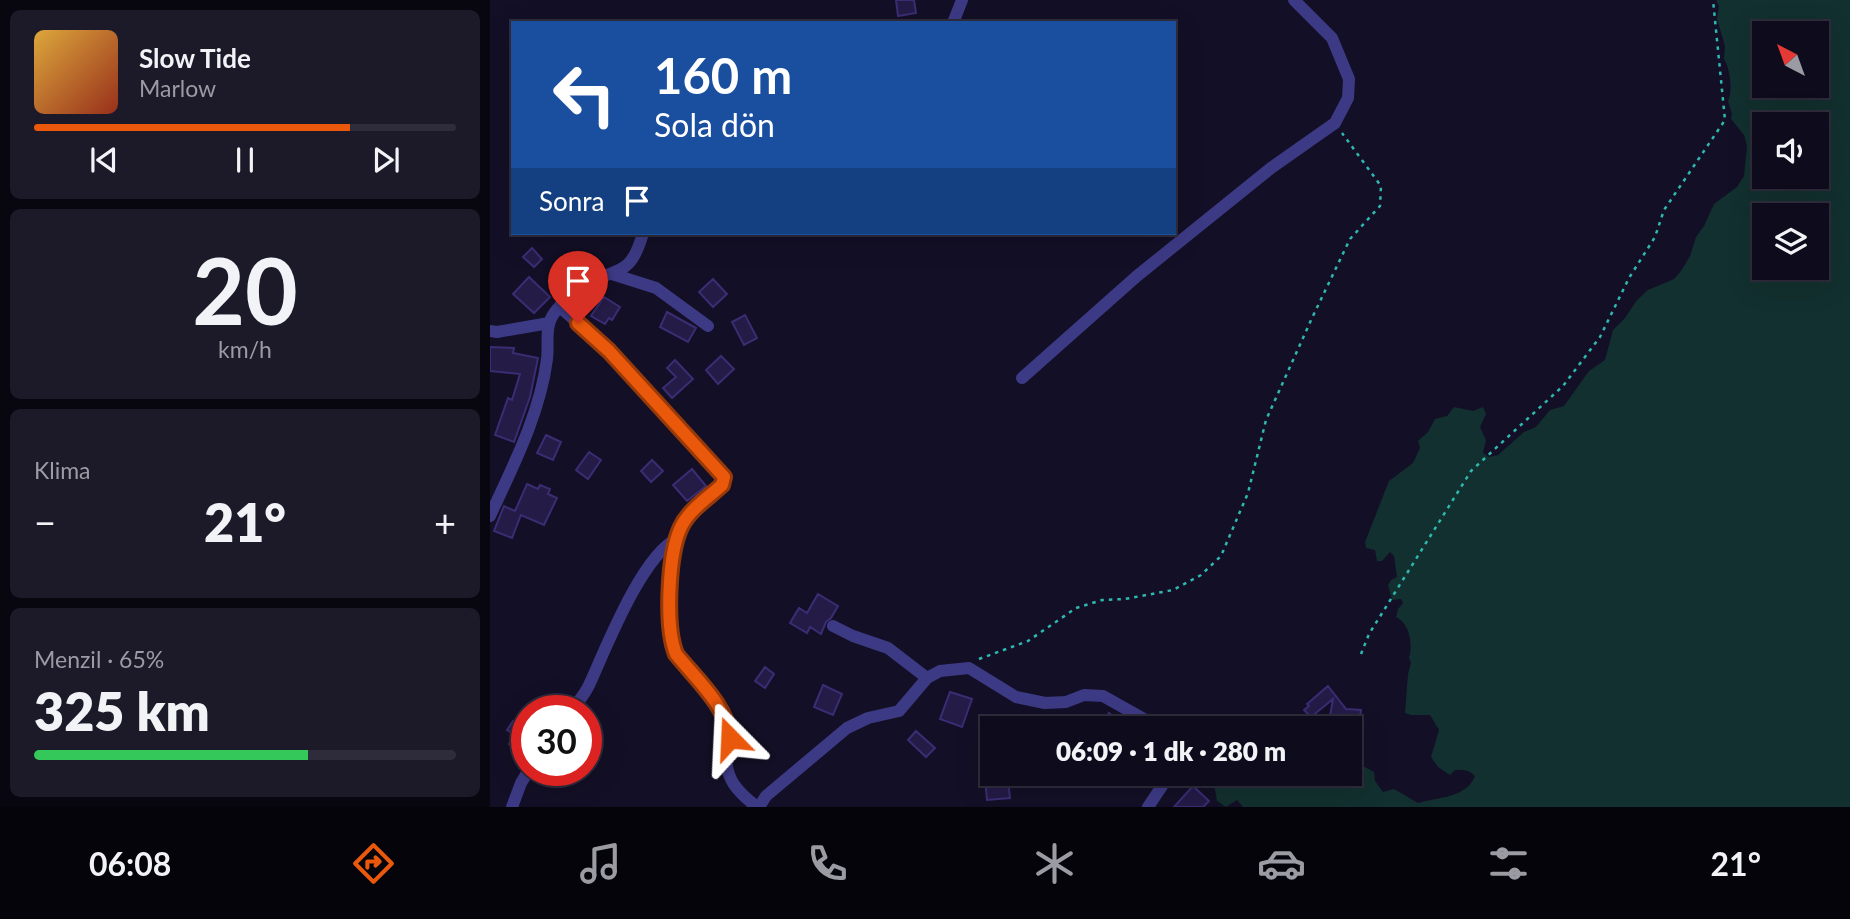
<!DOCTYPE html>
<html lang="tr">
<head>
<meta charset="utf-8">
<style>
	:root { --surface:#0e0b1c; --page:#1c1929; --text:#f1f3f6; --muted:#9b9ba3; --line:#2e2b3b; --accent:#ea580c }
	body { margin:0; font-family:Lato,sans-serif; background:var(--page); color:var(--text); height:100vh; display:flex; flex-direction:column; font-size:26px; white-space:nowrap }
	* { box-sizing:border-box; margin:0 }
	p { font-size:23px; color:var(--muted) }
	.icon { flex:none; width:38px; height:38px; fill:none; stroke:currentColor; stroke-width:2; stroke-linecap:round; stroke-linejoin:round }
	.map { position:relative; flex:1; overflow:hidden }
	.sheet { display:flex; flex-direction:column; gap:10px; padding:10px; background:#08060f; width:490px }
	.sheet>* { flex:none }
	.top-card { position:absolute; left:21px; top:21px; width:665px; height:214px; border-radius:0px; box-shadow:0 7px 28px #0002,0 0 0 2px var(--line); background:#1a4fa0; color:#fff; overflow:hidden }
	.needle { width:46px; rotate:319deg }
	.fabs { position:absolute; left:1262px; top:21px; display:grid; gap:14px }
	.fabs a { display:grid; place-items:center; width:77px; height:77px; border-radius:0px; background:var(--surface); box-shadow:0 7px 28px #0002,0 0 0 2px var(--line); font-size:35px }
	.speed { position:absolute; left:21px; top:695px; display:flex; gap:14px; font-size:35px; font-weight:700; text-align:center }
	.speed>* { display:grid; place-content:center; width:91px; height:91px; border-radius:50%; background:var(--surface); box-shadow:0 7px 28px #0002,0 0 0 2px var(--line); line-height:1 }
	.speed .limit { border:10px solid #d22; background:#fff; color:#111 }
	.pin { position:absolute; display:grid; place-items:center; width:60px; height:60px; color:#fff; margin:-72px -30px; border-radius:50% 50% 50% 0; rotate:-45deg; box-shadow:0 0 7px #0007 }
	.pin .icon { rotate:45deg }
	.me { position:absolute; width:77px; margin:-38px; rotate:339deg; stroke-linejoin:round; filter:drop-shadow(0 0 5px #0008) }
	.turn { display:flex; align-items:center; gap:24px; height:147px; padding:0 28px; font-size:32px }
	.turn .icon { width:91px; height:91px; stroke-width:2.5 }
	.turn b { display:block; font-size:49px; line-height:60px }
	.then { display:flex; align-items:center; height:66px; padding:0 28px; background:#0003; gap:14px; font-size:26px }
	.big { font-size:52px; font-weight:800; line-height:1.1 }
	.sheet .card { flex:1; display:flex; flex-direction:column; justify-content:center; gap:10px; min-width:0; padding:0 24px; border-radius:10px; background:var(--page) }
	.sheet .dial { align-items:center; gap:0 }
	.dial b { font-size:91px; line-height:1 }
	.song { display:flex; align-items:center; gap:21px }
	.cover { width:84px; height:84px; border-radius:10px; background:linear-gradient(135deg,hsl(40 70% 55%),hsl(10 70% 35%)) }
	.played { height:7px; border-radius:4px; background:linear-gradient(90deg,var(--accent) 75%,var(--line) 75%) }
	.keys { display:flex; justify-content:space-around; direction:ltr }
	.heat { display:flex; justify-content:space-between; align-items:center; font-size:38px; direction:ltr }
	.charge { height:10px; border-radius:5px; background:linear-gradient(90deg,#34c759 65%,var(--line) 0) }
	.trip { position:absolute; left:490px; top:716px; width:382px; height:70px; border-radius:0px; background:var(--surface); box-shadow:0 7px 28px #0002,0 0 0 2px var(--line); font-weight:800; line-height:70px; text-align:center }
	.tab-bar { display:flex; height:112px; justify-content:space-around; align-items:center; background:#06040b; color:var(--muted) }
	.tab-bar .icon { width:49px; height:49px }
	.tab-bar .selected { color:var(--accent) }
	.tab-bar b { font-size:32px; color:var(--text) }
	main { display:flex; flex:1; min-height:0 }
	.map>svg:first-child { display:block }
</style>
</head>
<body>
<main>
<section class="sheet">
<div class="card">
<div class="song"><i class="cover"></i><div><b>Slow Tide</b><p>Marlow</p></div></div>
<div class="played"></div>
<div class="keys"><svg class="icon" aria-label="previous" viewBox="0 0 24 24"><path d="M18 5L8 12l10 7zM5 5v14"/></svg><svg class="icon" aria-label="pause" viewBox="0 0 24 24"><path d="M8 5v14M16 5v14"/></svg><svg class="icon" aria-label="next" viewBox="0 0 24 24"><path d="M6 5l10 7-10 7zM19 5v14"/></svg></div>
</div>
<div class="card dial"><b>20</b><p>km/h</p></div>
<div class="card"><p>Klima</p>
<div class="heat"><a>−</a><b class="big">21°</b><a>+</a></div>
</div>
<div class="card"><p>Menzil · 65%</p><b class="big">325 km</b><div class="charge"></div></div>
</section>
<div class="map">
<svg width="1360" height="807" viewBox="0 0 1360 807">
	<rect width="100%" height="100%" fill="#130f26"/>
	<path fill="#12302f" fill-rule="evenodd" d="M1226 0H1360V807H753L747 800 736 807 727 801 725 789 713 774C734 773 766 768 782 786L813 781 826 774H843L854 778 871 765 884 772 885 781 893 792 904 789 928 803C949 797 976 798 985 776 978 769 974 770 965 770L960 775 948 767 941 757 949 730 940 715H921L915 713 918 674 921 663 919 658C923 644 920 624 906 617L908 609 913 603 911 599 902 600 898 585 901 580 907 577 904 556 900 552 892 561H887L885 550 876 548 875 542 899 481 923 463 930 448 928 441 938 432 945 419 957 416 964 407 983 411 993 407 996 414 990 427 996 440 993 453 999 457 1008 455 1034 432 1046 427 1060 410 1074 406 1099 371 1115 360 1123 330 1135 318 1147 300 1158 290 1184 279 1191 271 1200 256 1206 237 1214 226 1224 204 1247 187 1254 176 1257 146 1254 135 1241 119 1242 114 1238 101C1243 91 1240 68 1234 59L1235 46 1227 19 1229 6ZM1274 33H1326V86H1274ZM1274 124H1326V177H1274ZM1274 215H1326V268H1274Z"/>
	<path fill="#241b47" stroke="#3b2d73" stroke-width="2" d="M406 0H424L426 13 408 16Z
		M42 248 52 259 44 267 33 257Z
		M39 277 60 297 44 313 23 294Z
		M223 279 237 294 223 307 209 292Z
		M114 297 130 307 122 320 119 318 115 324 101 316Z
		M177 312 206 328 198 342 170 327Z
		M255 315 267 338 254 345 242 322Z
		M0 347 24 348 23 353 48 358 40 397 24 442 5 435 18 398 22 400 30 374 0 371Z
		M231 356 244 369 228 384 216 370Z
		M185 360 203 379 182 398 173 388 186 377 177 368Z
		M56 435 71 442 63 460 47 453Z
		M99 452 111 460 98 479 86 470Z
		M162 460 173 471 161 482 151 471Z
		M202 469 216 486 197 501 183 485Z
		M37 484 48 489 50 485 60 489 58 494 67 498 54 525 31 515 22 538 4 531 14 506 25 511Z
		M328 594 348 606 341 618 336 622 331 634 320 627 317 633 300 623 309 608 317 613Z
		M275 667 284 674 275 688 265 681Z
		M333 685 352 694 343 715 324 707Z
		M838 686 856 709 871 710 869 724H871L868 745 865 744 864 749 859 748V728H838L843 699 821 717 814 710 819 706 817 704Z
		M460 692 482 699 472 727 450 719Z
		M619 713 638 728H607Z
		M23 721 37 730V756L19 744 25 735 17 730Z
		M426 731 445 748 436 757 418 740Z
		M510 778V780H518L520 798 497 800 495 779Z
		M703 786 719 801 713 807H684Z"/>
	<g fill="none" stroke-linecap="round" stroke-linejoin="round">
		<path stroke="#2fb8b0" stroke-width="2.5" stroke-dasharray="3.5 5" stroke-linecap="butt" d="M871 654 879 634 981 471 1073 386 1110 337 1139 278 1165 237 1174 210 1235 120 1223 0
			M489 659 538 641 586 608 612 600 635 599 683 590 711 575 731 556 758 493 776 420 822 318 860 239 890 206 891 186 852 133"/>
		<path stroke="#3d3a85" stroke-width="6" d="M776 774 797 779 806 774"/>
		<path stroke="#3d3a85" stroke-width="12" d="M463 23 472 0
			M122 274 166 288 218 326
			M70 307 119 351 234 477 232 485C219 497 199 510 191 527 180 549 173 632 186 654 200 678 228 696 238 722 242 733 238 743 237 754 234 779 249 793 267 807
			M0 331 7 332 59 323
			M532 378 647 276 781 168 845 123 858 98 859 79 842 38 804 0
			M0 516C23 466 50 414 57 359 59 343 54 326 65 312 72 303 83 292 93 286 125 266 140 280 153 233
			M343 626 363 636 398 648 437 678
			M82 710C88 702 96 693 100 683 116 648 152 555 187 539
			M22 807 31 783 39 770
			M269 807 276 796 357 728 378 718 409 711 437 678 450 671 479 668 526 697 555 703 576 702 594 695 613 696 670 728
			M658 807 680 774"/>
	</g>
	<g fill="none" stroke-linecap="round" stroke-linejoin="round">
		<g stroke="#983908" stroke-width="18">
			<path id="route" d="M88 323 119 351 234 477 232 485C219 497 199 510 191 527 178 554 175 627 186 654 206 679 237 706 240 738"/>
		</g>
		<use href="#route" stroke="#ea580c" stroke-width="12"/>
	</g>
</svg>
<div class="fabs">
<a><svg class="needle" viewBox="-14 -14 28 28"><path d="M0-13l5 13h-10z" fill="#e53935"/><path d="M0 13l5-13h-10z" fill="#9b9ba3"/></svg></a>
<a><svg class="icon" aria-label="sound" viewBox="0 0 24 24"><path d="M4 9h4l5-4v14l-5-4H4zM17 9q2 3 0 6"/></svg></a>
<a><svg class="icon" aria-label="layers" viewBox="0 0 24 24"><path d="M12 4l9 5-9 5-9-5zM3 14l9 5 9-5"/></svg></a>
</div>
<div class="speed"><div class="limit">30</div></div>
<div class="pin" style="left:88px;top:323px;background:#d93025"><svg class="icon" aria-label="arrive" viewBox="0 0 24 24"><path d="M6 21V4h12l-3 4 3 4H6"/></svg></div>
<svg class="me" style="left:240px;top:738px" viewBox="-20 -20 40 40"><path d="M0-17L14 15 0 8-14 15z" fill="#ea580c" stroke="#fff" stroke-width="4"/></svg>
<div class="trip">06:09 · 1 dk · 280 m</div>
<div class="top-card">
<div class="turn"><svg class="icon" aria-label="left" viewBox="0 0 24 24"><path d="M17 20v-9H6M10 6l-5 5 5 5"/></svg><div><b>160 m</b>Sola dön</div></div>
<div class="then">Sonra<svg class="icon" aria-label="arrive" viewBox="0 0 24 24"><path d="M6 21V4h12l-3 4 3 4H6"/></svg></div>
</div>
</div>
</main>
<nav class="tab-bar">
<b>06:08</b>
<svg class="icon selected" aria-label="directions" viewBox="0 0 24 24"><path d="M12 3l9 9-9 9-9-9zM9 14v-3h6M13 9l2 2-2 2"/></svg>
<svg class="icon" aria-label="music" viewBox="0 0 24 24"><path d="M9 18V5l10-2v13"/><circle cx="6" cy="18" r="3"/><circle cx="16" cy="16" r="3"/></svg>
<svg class="icon" aria-label="phone" viewBox="0 0 24 24"><path d="M5 4h4l2 5-3 2q2 4 5 5l2-3 5 2v4C11 20 4 13 5 4z"/></svg>
<svg class="icon" aria-label="climate" viewBox="0 0 24 24"><path d="M12 3v18M4 7l16 10M4 17L20 7"/></svg>
<svg class="icon" aria-label="car" viewBox="0 0 24 24"><path d="M5 17H2v-5l4-1 3-4h7l3 4 3 1v5h-3M9 17h6M6 11h13"/><circle cx="7" cy="17" r="2"/><circle cx="17" cy="17" r="2"/></svg>
<svg class="icon" aria-label="filters" viewBox="0 0 24 24"><path d="M4 7h16M4 17h16"/><circle cx="9" cy="7" r="2"/><circle cx="15" cy="17" r="2"/></svg>
<b>21°</b>
</nav>
</body>
</html>
